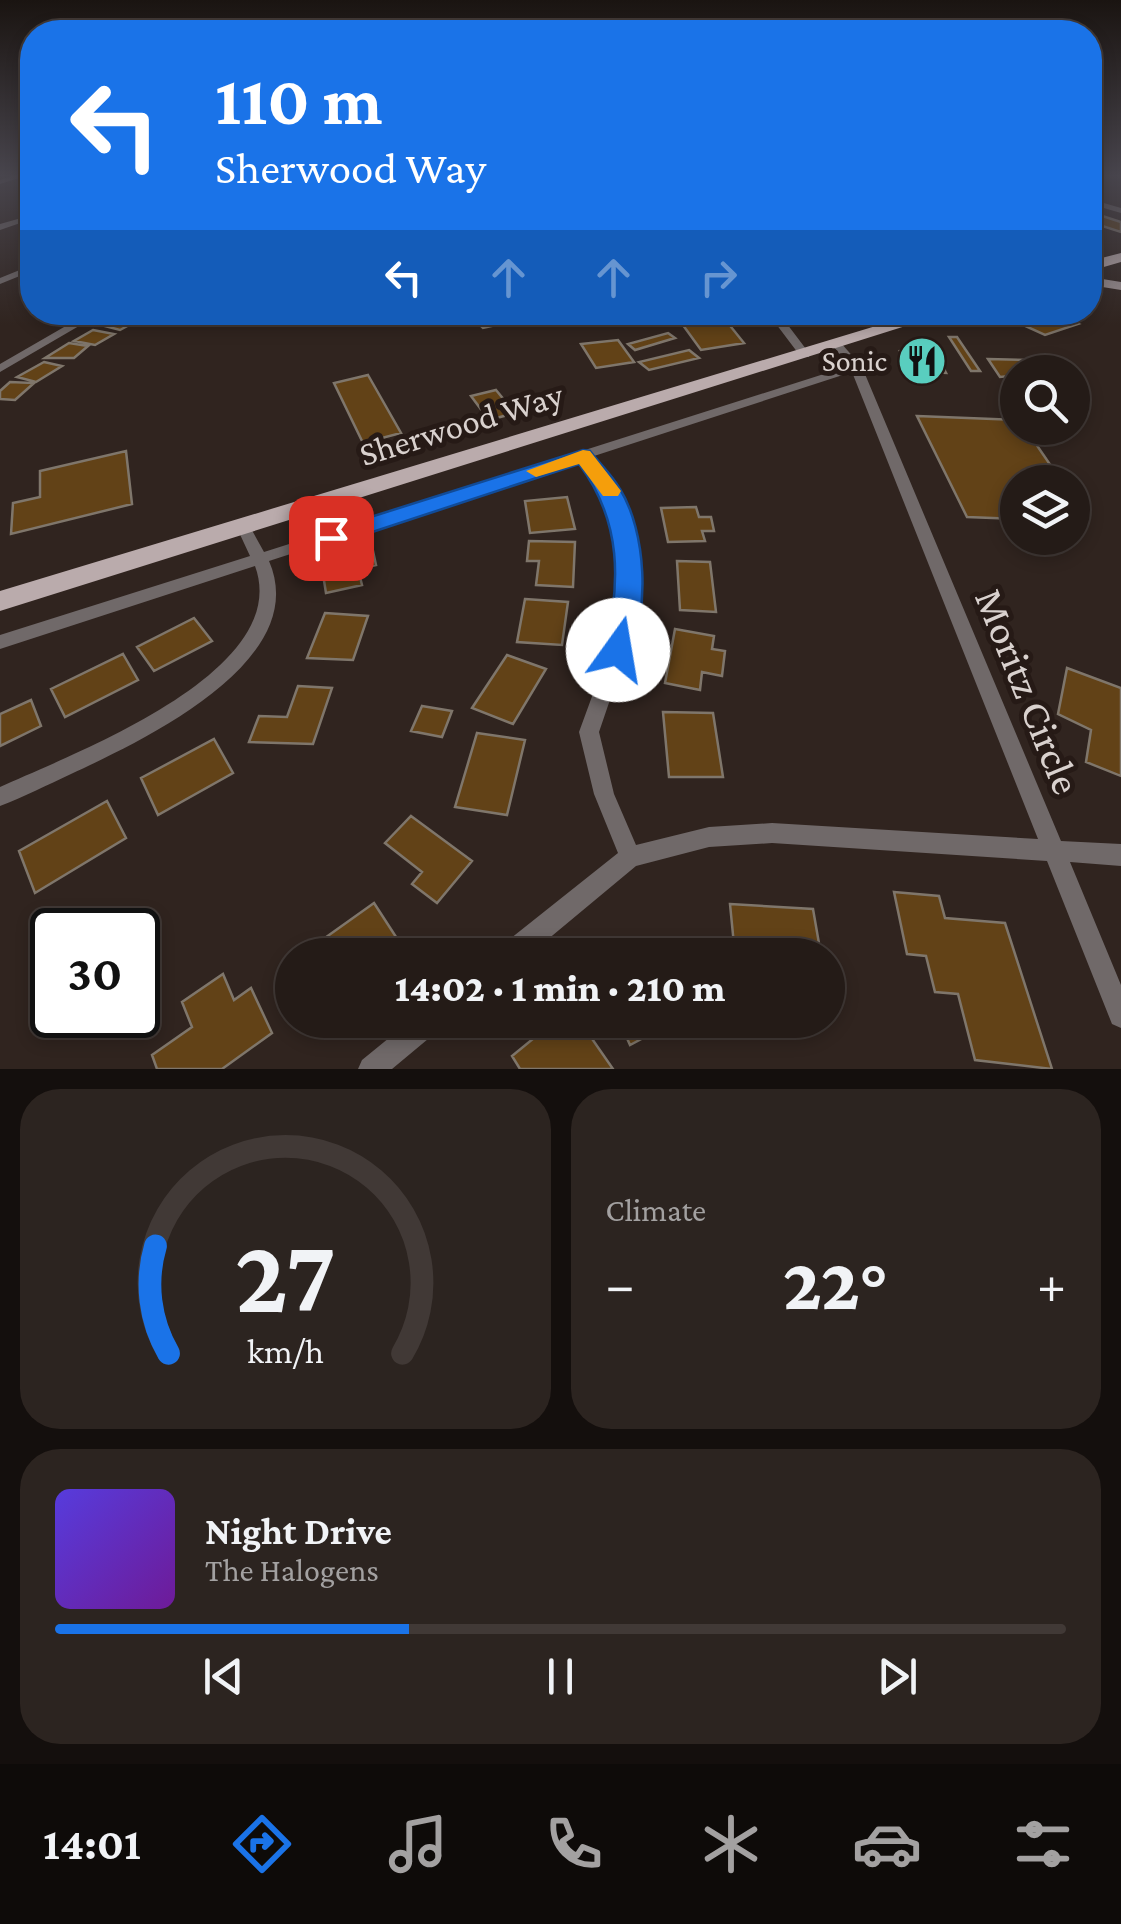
<!DOCTYPE html>
<html lang="en">
<head>
<meta charset="utf-8">
<style>
	:root { --surface:#241b17; --page:#2c2420; --text:#f1f3f6; --muted:#a3a1a1; --line:#413936; --accent:#1a73e8 }
	body { margin:0; font-family:"Crimson Pro",serif; background:var(--page); color:var(--text); height:100vh; display:flex; flex-direction:column; font-size:38px; white-space:nowrap }
	* { box-sizing:border-box; margin:0 }
	p { font-size:32px; color:var(--muted) }
	.icon { flex:none; width:55px; height:55px; fill:none; stroke:currentColor; stroke-width:2; stroke-linecap:round; stroke-linejoin:round }
	.map { position:relative; height:1069px; overflow:hidden }
	.drawer { display:flex; flex-direction:column; gap:20px; padding:20px; background:#140f0d; flex:1 }
	.drawer>* { flex:none }
	.top-card { position:absolute; left:20px; top:20px; width:1082px; height:305px; border-radius:40px; box-shadow:0 5px 15px #0003,0 0 0 2px var(--line); background:#1a73e8; color:#fff; overflow:hidden }
	.fabs { position:absolute; left:1000px; top:355px; display:grid; gap:20px }
	.fabs a { display:grid; place-items:center; width:90px; height:90px; border-radius:50%; background:var(--surface); box-shadow:0 5px 15px #0003,0 0 0 2px var(--line); font-size:50px }
	.speed { position:absolute; left:30px; top:908px; display:flex; gap:20px; font-size:50px; font-weight:700; text-align:center }
	.speed>* { display:grid; place-content:center; width:130px; height:130px; border-radius:50%; background:var(--surface); box-shadow:0 5px 15px #0003,0 0 0 2px var(--line); line-height:1 }
	.speed .limit { border:5px solid #111; border-radius:15px; background:#fff; color:#111 }
	.pin { position:absolute; display:grid; place-items:center; width:85px; height:85px; color:#fff; margin:-42px; border-radius:20px; box-shadow:0 5px 15px #0006 }
	.me { position:absolute; width:110px; margin:-55px; rotate:13deg; stroke-linejoin:round; filter:drop-shadow(0 0 8px #0008) }
	.turn { display:flex; align-items:center; gap:35px; height:210px; padding:0 30px; font-size:45px }
	.turn .icon { width:130px; height:130px; stroke-width:2.5 }
	.turn b { display:block; font-size:70px; line-height:85px }
	.lanes { display:flex; align-items:center; height:95px; padding:0 30px; background:#0003; justify-content:center; gap:50px; direction:ltr }
	.lanes .off { opacity:.35 }
	.big { font-size:75px; font-weight:800; line-height:1.1 }
	.drawer .tile { flex:1; display:flex; flex-direction:column; justify-content:center; gap:15px; min-width:0; padding:0 35px; border-radius:40px; background:var(--page) }
	.drawer .dial { align-items:center; gap:0 }
	.dial svg { height:260px; overflow:visible; fill:none; stroke:var(--line); stroke-width:7; stroke-linecap:round; text-anchor:middle }
	.dial text { fill:var(--text); stroke:none }
	.song { display:flex; align-items:center; gap:30px }
	.cover { width:120px; height:120px; border-radius:15px; background:linear-gradient(135deg,hsl(250 70% 55%),hsl(280 70% 35%)) }
	.played { height:10px; border-radius:5px; background:linear-gradient(90deg,var(--accent) 35%,var(--line) 35%) }
	.keys { display:flex; justify-content:space-around; direction:ltr }
	.heat { display:flex; justify-content:space-between; align-items:center; font-size:55px; direction:ltr }
	.drawer .tiles { flex:1; display:grid; gap:20px; grid-template-columns:1fr 1fr }
	.tile:last-child { grid-column:span 2 }
	.trip { position:absolute; left:275px; top:938px; width:570px; height:100px; border-radius:50px; background:var(--surface); box-shadow:0 5px 15px #0003,0 0 0 2px var(--line); font-weight:800; line-height:100px; text-align:center }
	.tabs { display:flex; height:160px; justify-content:space-around; align-items:center; background:#0e0b09; color:var(--muted) }
	.tabs .icon { width:70px; height:70px }
	.tabs .on { color:var(--accent) }
	.tabs b { font-size:45px; color:var(--text) }
	.map>svg:first-child { display:block }
</style>
</head>
<body>
<div class="map">
<svg width="1121" height="1069" viewBox="0 0 1121 1069">
	<rect width="100%" height="100%" fill="#30241f"/>
	<path fill="#624217" stroke="#7f766b" stroke-width="2.5" d="M1090 212 1121 222V232L1090 222Z
		M507 312 515 321 483 328 469 314Z
		M789 312H818L825 321 796 323Z
		M127 314 142 318 120 330 105 326Z
		M1054 315 1078 324 1045 335 1023 325Z
		M723 317 744 343 701 350 680 321Z
		M93 330 114 334 95 345 74 341Z
		M668 333 675 338 635 350 628 344Z
		M949 337H957L980 371H971Z
		M618 340 634 362 596 368 581 344Z
		M69 343 88 346 74 358H45Z
		M920 345 932 346 946 373 909 371 900 351 922 349Z
		M689 350 699 358 649 370 639 362Z
		M988 359 1030 360 1037 370 1052 372 1000 377Z
		M44 362 62 366 36 382 17 377Z
		M368 375 401 433 363 443 334 383Z
		M10 382 34 383 15 400 0 399V391Z
		M496 390 515 413 489 420 471 396Z
		M917 416 1018 420V428H1025L1062 482H1018V519L967 517Z
		M126 451 132 504 11 534 13 503 40 497V471Z
		M567 497 575 529 530 533 525 501Z
		M696 507 699 517H711L714 531H702L705 541 668 542 661 508Z
		M529 541 575 542 573 587 536 585 539 561H527Z
		M373 551 376 565 358 569 362 585 326 593 321 562Z
		M677 561 710 562 716 612 680 610Z
		M525 599 568 602 562 645 517 642Z
		M325 613 368 616 353 660 307 658Z
		M194 618 212 641 154 671 137 647Z
		M675 629 714 636 712 649 725 651 722 676 702 672 700 690 665 683Z
		M123 654 138 680 65 717 51 689Z
		M507 655 546 669 513 724 472 708Z
		M1067 668 1121 688V776L1086 762 1091 730 1058 714Z
		M298 686 332 688 313 744 249 742 259 716 287 717Z
		M31 700 41 726 0 746V714Z
		M422 706 452 711 442 737 411 731Z
		M663 712 713 713 723 777H669Z
		M477 733 525 740 507 815 455 807Z
		M214 739 233 773 158 815 141 778Z
		M107 801 126 838 35 893 19 851Z
		M411 816 472 861 437 903 412 884 422 872 385 843Z
		M894 892 939 896 945 918 1005 923 1052 1069 975 1060 958 994 935 992 926 956 907 954Z
		M374 903 398 940 378 955H301Z
		M730 904 813 909 821 955H735Z
		M223 974 234 1000 251 988 272 1033 222 1069H157L152 1055 192 1027 182 1002Z
		M556 1020H579L613 1069H520L512 1056Z
		M619 1020H677L630 1045Z"/>
	<g fill="none" stroke-linecap="round" stroke-linejoin="round">
		<path fill="#706969" fill-rule="evenodd" d="M15 175 25 176 0 184V180Z
			M1090 199 1121 208V213L1090 204Z
			M32 215V219L0 230V224Z
			M32 265V271L0 284V278Z
			M90 312H103L0 372V364Z
			M767 312H778L809 353V357H801Z
			M837 342 841 343 862 367 1061 841 1121 844V866L1070 862 1121 985V1028L1112 1024 1047 861 772 843 709 847 636 866 529 955H498L501 946 618 853 594 794 579 732 609 650 622 599 618 542 604 493 580 460 269 561C313 662 140 742 71 774 47 785 24 797 0 806V787C72 754 294 672 255 566L0 649V635L250 556 237 528 239 525H249L264 552 849 366 832 345ZM852 372 1038 839 772 823 709 827 636 845 614 794 599 732 627 650 638 599 634 542 618 492 591 457Z
			M411 1020H444L440 1029 392 1069H358L362 1060Z"/>
		<path fill="#9a8e8f" fill-rule="evenodd" d="M1090 277 1121 282V290L1090 285Z"/>
		<path fill="#baabac" fill-rule="evenodd" d="M1121 253V262L1090 271V261Z
			M922 312H950L0 611V591Z"/>
	</g>
	<linearGradient id="sky" x2="0" y2="1"><stop stop-color="#1a1411"/><stop offset="0.54" stop-color="#48454d"/><stop offset="1" stop-color="#48454d" stop-opacity="0"/></linearGradient>
	<rect width="1121" height="325" fill="url(#sky)"/>
	<path fill="#1a73e8" stroke="#114b97" stroke-width="2.5" d="M583 450 590 451C600 464 612 475 620 489 646 531 651 613 627 657H609L605 650C621 583 622 521 579 464L339 543H323L320 538 323 532Z"/>
	<path fill="#f59e0b" d="M583 450 590 451 621 491 618 496H603L579 464 536 477 526 471Z"/>
	<defs>
		<g id="restaurant-disc" transform="scale(2.5)"><circle r="9.5" fill="#59cebf" stroke="#261a16"/><path d="M-5-6h1v4h1v-4h1v4h1v-4h1v5L-1.5 .5V6h-2V.5L-5-1ZM5-6V6H3V1.5H1.5Q1.5-4 5-6Z" fill="#111"/></g>
	</defs>
	<g fill-rule="evenodd">
		<use href="#restaurant-disc" x="922" y="361"/>
	</g>
	<g text-anchor="middle" stroke-width="10" stroke-linejoin="round" paint-order="stroke">
		<g font-size="30" fill="#d9d1ce" stroke="#261a16" text-anchor="end">
			<text x="887" y="371">Sonic</text>
		</g>
		<g font-size="35" fill="#d9d1ce" stroke="#261a16">
			<text transform="translate(461 424) rotate(-17)" y="12">Sherwood Way</text>
		</g>
		<g font-size="42" fill="#d9d1ce" stroke="#261a16">
			<text transform="translate(1029 691) rotate(68)" y="15">Moritz Circle</text>
		</g>
	</g>
</svg>
<div class="fabs">
<a><svg class="icon" aria-label="search" viewBox="0 0 24 24"><circle cx="10" cy="10" r="6"/><path d="M15 15l6 6"/></svg></a>
<a><svg class="icon" aria-label="layers" viewBox="0 0 24 24"><path d="M12 4l9 5-9 5-9-5zM3 14l9 5 9-5"/></svg></a>
</div>
<div class="speed"><div class="limit">30</div></div>
<div class="pin" style="left:331px;top:538px;background:#d93025"><svg class="icon" aria-label="arrive" viewBox="0 0 24 24"><path d="M6 21V4h12l-3 4 3 4H6"/></svg></div>
<svg class="me" style="left:618px;top:650px" viewBox="-20 -20 40 40"><circle r="19" fill="#fff"/><path d="M0-13L10 11 0 6-10 11z" fill="#1a73e8"/></svg>
<div class="trip">14:02 · 1 min · 210 m</div>
<div class="top-card">
<div class="turn"><svg class="icon" aria-label="left" viewBox="0 0 24 24"><path d="M17 20v-9H6M10 6l-5 5 5 5"/></svg><div><b>110 m</b>Sherwood Way</div></div>
<div class="lanes"><svg class="icon" aria-label="left" viewBox="0 0 24 24"><path d="M17 20v-9H6M10 6l-5 5 5 5"/></svg><svg class="icon off" aria-label="ahead" viewBox="0 0 24 24"><path d="M12 20V5M6 11l6-6 6 6"/></svg><svg class="icon off" aria-label="ahead" viewBox="0 0 24 24"><path d="M12 20V5M6 11l6-6 6 6"/></svg><svg class="icon off" aria-label="right" viewBox="0 0 24 24"><path d="M7 20v-9h11M14 6l5 5-5 5"/></svg></div>
</div>
</div>
<section class="drawer">
<div class="tiles">
<div class="tile dial"><svg viewBox="0 0 100 80">
<path d="M14 69A42 42 0 1 1 86 69"/>
<path d="M14 69A42 42 0 0 1 10 36" stroke="#1a73e8"/>
<text x="50" y="56" font-size="32" font-weight="700">27</text>
<text x="50" y="72" font-size="11">km/h</text>
</svg></div>
<div class="tile"><p>Climate</p>
<div class="heat"><a>−</a><b class="big">22°</b><a>+</a></div>
</div>
<div class="tile">
<div class="song"><i class="cover"></i><div><b>Night Drive</b><p>The Halogens</p></div></div>
<div class="played"></div>
<div class="keys"><svg class="icon" aria-label="previous" viewBox="0 0 24 24"><path d="M18 5L8 12l10 7zM5 5v14"/></svg><svg class="icon" aria-label="pause" viewBox="0 0 24 24"><path d="M8 5v14M16 5v14"/></svg><svg class="icon" aria-label="next" viewBox="0 0 24 24"><path d="M6 5l10 7-10 7zM19 5v14"/></svg></div>
</div>
</div>
</section>
<nav class="tabs">
<b>14:01</b>
<svg class="icon on" aria-label="directions" viewBox="0 0 24 24"><path d="M12 3l9 9-9 9-9-9zM9 14v-3h6M13 9l2 2-2 2"/></svg>
<svg class="icon" aria-label="music" viewBox="0 0 24 24"><path d="M9 18V5l10-2v13"/><circle cx="6" cy="18" r="3"/><circle cx="16" cy="16" r="3"/></svg>
<svg class="icon" aria-label="phone" viewBox="0 0 24 24"><path d="M5 4h4l2 5-3 2q2 4 5 5l2-3 5 2v4C11 20 4 13 5 4z"/></svg>
<svg class="icon" aria-label="climate" viewBox="0 0 24 24"><path d="M12 3v18M4 7l16 10M4 17L20 7"/></svg>
<svg class="icon" aria-label="car" viewBox="0 0 24 24"><path d="M5 17H2v-5l4-1 3-4h7l3 4 3 1v5h-3M9 17h6M6 11h13"/><circle cx="7" cy="17" r="2"/><circle cx="17" cy="17" r="2"/></svg>
<svg class="icon" aria-label="filters" viewBox="0 0 24 24"><path d="M4 7h16M4 17h16"/><circle cx="9" cy="7" r="2"/><circle cx="15" cy="17" r="2"/></svg>
</nav>
</body>
</html>
